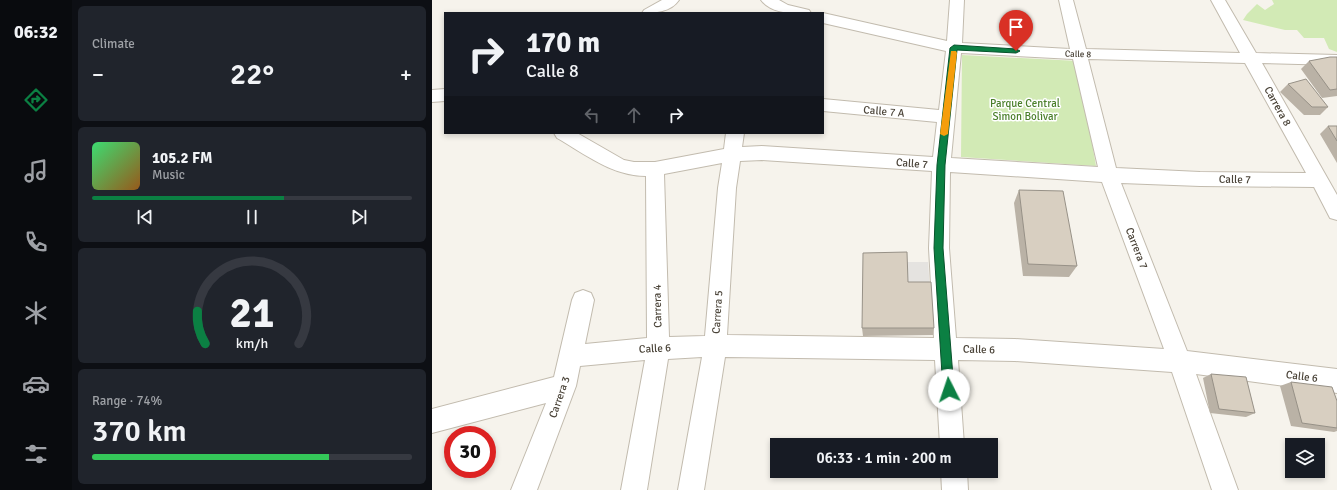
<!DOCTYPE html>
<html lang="en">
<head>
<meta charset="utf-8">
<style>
	:root { --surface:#171b24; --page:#20242c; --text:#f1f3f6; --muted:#9ea1a6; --line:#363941; --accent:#0b8043 }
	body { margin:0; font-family:Signika,sans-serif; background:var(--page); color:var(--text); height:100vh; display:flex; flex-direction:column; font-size:15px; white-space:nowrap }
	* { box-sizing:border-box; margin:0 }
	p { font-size:13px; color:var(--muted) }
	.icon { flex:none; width:22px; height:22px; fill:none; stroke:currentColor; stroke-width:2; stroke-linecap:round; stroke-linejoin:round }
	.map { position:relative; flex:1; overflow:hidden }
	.side { display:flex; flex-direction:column; gap:6px; padding:6px; background:#0d0f14; width:360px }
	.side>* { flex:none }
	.banner { position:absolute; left:12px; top:12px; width:380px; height:122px; border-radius:0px; box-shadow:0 2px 6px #0003; background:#171b24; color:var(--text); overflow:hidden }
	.fabs { position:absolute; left:853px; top:438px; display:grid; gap:8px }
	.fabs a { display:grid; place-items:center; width:40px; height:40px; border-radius:0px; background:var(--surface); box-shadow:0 2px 6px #0003; font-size:20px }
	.speed { position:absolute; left:12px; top:426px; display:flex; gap:8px; font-size:20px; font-weight:700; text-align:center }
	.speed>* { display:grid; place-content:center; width:52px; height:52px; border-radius:50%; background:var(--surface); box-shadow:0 2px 6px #0003; line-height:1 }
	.speed .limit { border:6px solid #d22; background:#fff; color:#111 }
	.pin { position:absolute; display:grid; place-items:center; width:34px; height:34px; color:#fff; margin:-41px -17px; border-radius:50% 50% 50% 0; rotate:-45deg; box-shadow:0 0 4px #0007 }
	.pin .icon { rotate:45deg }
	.me { position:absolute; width:44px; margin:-22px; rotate:356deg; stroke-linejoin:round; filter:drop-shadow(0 0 3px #0008) }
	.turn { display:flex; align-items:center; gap:14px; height:84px; padding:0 16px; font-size:18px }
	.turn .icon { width:52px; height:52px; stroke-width:2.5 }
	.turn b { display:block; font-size:28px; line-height:34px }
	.lanes { display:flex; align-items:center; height:38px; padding:0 16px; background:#0003; justify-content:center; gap:20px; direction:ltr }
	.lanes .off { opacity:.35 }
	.big { font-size:30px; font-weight:600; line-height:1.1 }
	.side .card { flex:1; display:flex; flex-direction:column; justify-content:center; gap:6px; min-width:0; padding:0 14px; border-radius:6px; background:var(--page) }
	.side .dial { align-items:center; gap:0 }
	.dial svg { height:104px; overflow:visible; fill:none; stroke:var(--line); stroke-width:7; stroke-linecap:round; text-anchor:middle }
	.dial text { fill:var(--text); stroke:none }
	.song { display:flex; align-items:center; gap:12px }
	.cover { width:48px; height:48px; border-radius:6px; background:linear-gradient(135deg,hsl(140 70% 55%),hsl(30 70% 35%)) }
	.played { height:4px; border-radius:2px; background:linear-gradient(90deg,var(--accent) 60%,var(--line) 60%) }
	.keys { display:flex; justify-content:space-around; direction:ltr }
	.heat { display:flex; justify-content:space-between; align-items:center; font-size:22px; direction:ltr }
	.charge { height:6px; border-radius:3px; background:linear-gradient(90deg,#34c759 74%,var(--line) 0) }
	.trip { position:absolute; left:338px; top:438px; width:228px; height:40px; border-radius:0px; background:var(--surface); box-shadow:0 2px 6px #0003; font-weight:600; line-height:40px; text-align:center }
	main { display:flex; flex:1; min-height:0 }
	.tab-bar { display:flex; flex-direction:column; width:72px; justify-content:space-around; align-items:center; background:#090b0e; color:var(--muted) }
	.tab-bar .icon { width:28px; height:28px }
	.tab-bar .active { color:var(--accent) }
	.tab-bar b { font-size:18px; color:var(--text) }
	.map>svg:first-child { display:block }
</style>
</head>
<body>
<main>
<nav class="tab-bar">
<b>06:32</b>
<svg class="icon active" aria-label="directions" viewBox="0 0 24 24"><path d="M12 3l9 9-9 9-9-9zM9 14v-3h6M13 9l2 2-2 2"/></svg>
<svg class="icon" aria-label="music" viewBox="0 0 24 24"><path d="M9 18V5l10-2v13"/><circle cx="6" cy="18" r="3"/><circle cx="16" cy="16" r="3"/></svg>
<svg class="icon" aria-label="phone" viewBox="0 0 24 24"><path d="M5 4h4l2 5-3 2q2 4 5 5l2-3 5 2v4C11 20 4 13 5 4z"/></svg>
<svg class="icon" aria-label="climate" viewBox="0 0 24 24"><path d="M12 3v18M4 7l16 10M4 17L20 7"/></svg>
<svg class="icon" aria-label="car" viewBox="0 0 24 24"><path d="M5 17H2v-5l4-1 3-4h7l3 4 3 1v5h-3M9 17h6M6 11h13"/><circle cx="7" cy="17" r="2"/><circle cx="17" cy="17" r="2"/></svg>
<svg class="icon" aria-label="filters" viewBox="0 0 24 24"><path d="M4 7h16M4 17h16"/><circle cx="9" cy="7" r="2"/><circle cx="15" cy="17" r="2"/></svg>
</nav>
<section class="side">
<div class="card"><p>Climate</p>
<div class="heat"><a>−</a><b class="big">22°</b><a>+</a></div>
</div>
<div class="card">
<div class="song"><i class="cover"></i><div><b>105.2 FM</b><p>Music</p></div></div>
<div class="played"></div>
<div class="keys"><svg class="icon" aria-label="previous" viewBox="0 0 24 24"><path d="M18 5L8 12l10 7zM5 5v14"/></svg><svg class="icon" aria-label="pause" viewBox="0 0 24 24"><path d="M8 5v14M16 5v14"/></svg><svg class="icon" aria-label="next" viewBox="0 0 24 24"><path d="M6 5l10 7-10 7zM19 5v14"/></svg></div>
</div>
<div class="card dial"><svg viewBox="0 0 100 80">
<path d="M14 69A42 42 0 1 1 86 69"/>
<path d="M14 69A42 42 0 0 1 8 44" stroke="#0b8043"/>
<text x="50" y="56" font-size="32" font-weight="700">21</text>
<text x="50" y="72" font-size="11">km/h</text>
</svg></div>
<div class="card"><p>Range · 74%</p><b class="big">370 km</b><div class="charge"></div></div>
</section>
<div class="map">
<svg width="905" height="490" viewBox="0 0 905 490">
	<rect width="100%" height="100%" fill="#f6f3ec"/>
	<path fill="#d2eab5" d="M840 0H905V52L897 49 892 38H872L865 30H853L811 20 815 14 825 4 833 10 842 4Z
		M530 55 646 61 664 166 529 157Z"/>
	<path fill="#e5e3e0" d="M474 262H496L498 290 476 291Z"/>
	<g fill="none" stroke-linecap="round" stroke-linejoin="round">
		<g stroke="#c2bbae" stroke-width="2">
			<path id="minor" d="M230 0H247C239 12 223 13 210 13L212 10Z
				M329 0H347L356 5 377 10 379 13C363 13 340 15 329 0Z
				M518 0H532L530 43 638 49 627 0H641L654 49 808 53 779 0H793L824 53 905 55V65L830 63 905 195V220L898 218 882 187 768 186 689 183 755 351 905 369V393L764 374 806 490H780L740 372 583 361 526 360 532 445H508L503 360 293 357 272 490H246L270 357 236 359 215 490H189L213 360 148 366 144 386 105 490H79L114 403 0 433V409L122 377 140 300 143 293 151 290 159 293 162 300 153 344 215 338 214 176C180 176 153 154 125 138L122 133H145L192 160 202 162H223L292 149 294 133H312L310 147 330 146 501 157 505 122 391 111V99L507 110 514 51 391 23V13L515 41ZM529 53 641 59 666 167 519 158ZM656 59 813 63 874 173 768 172 684 168ZM330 160 500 171 497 248 502 338 295 335 304 188 308 161ZM290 163 286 188 273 336 237 337 232 174ZM518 172 670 182 732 349 583 339 524 338 517 248Z
				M13 89V101L0 102V90Z
				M509 471H535L536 490H510Z"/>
		</g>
		<use href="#minor" fill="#fff" fill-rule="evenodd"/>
	</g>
	<path fill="#bab2a6" d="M905 57V96L890 98 869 69 877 61Z
		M856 84 896 107 888 115H872L848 92Z
		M896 126H905V163L888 134Z
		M587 190 645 266 637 277 591 276 582 203Z
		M476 282 502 328 501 335 431 336 430 328Z
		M779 374 823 413 814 417 778 413 771 378Z
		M859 382 905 401V431L902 432 859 426 848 386Z"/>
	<path fill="#d8cfc1" stroke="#979187" d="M898 57H905V89L898 90 877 61Z
		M874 79 896 107H880L856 84Z
		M896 126H905V141Z
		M587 190 631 191 645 266 596 264Z
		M475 252 476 282H499L502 328H430L431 253Z
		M779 374 814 377 823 413 787 409Z
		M859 382 900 387 905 401V428L870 423Z"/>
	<path fill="#0b8043" stroke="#07532c" d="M522 45 584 49 588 51 584 53 525 50 513 165 511 248 522 390 520 393 517 395 513 393 511 390 502 248 505 165 518 48Z"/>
	<path fill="#f59e0b" d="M519 51H524L525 53 516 134 512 136 508 134Z"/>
	<g text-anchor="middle" stroke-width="3" stroke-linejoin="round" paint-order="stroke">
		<g font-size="9" fill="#4b4439" stroke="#fff">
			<text transform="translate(646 54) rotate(2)" y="3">Calle 8</text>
		</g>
		<g font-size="11" fill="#4a7f2a" stroke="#fff">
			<text x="593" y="107">Parque Central<tspan x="593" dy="13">Simon Bolivar</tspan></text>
		</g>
		<g font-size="11" fill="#4b4439" stroke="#fff">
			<text transform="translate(846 106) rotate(61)" y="4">Carrera 8</text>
			<text transform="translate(452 111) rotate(5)" y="4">Calle 7 A</text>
			<text transform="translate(480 163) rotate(4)" y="4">Calle 7</text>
			<text transform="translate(803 179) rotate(1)" y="4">Calle 7</text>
			<text transform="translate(705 248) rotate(69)" y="4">Carrera 7</text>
			<text transform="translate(225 306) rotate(-91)" y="4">Carrera 4</text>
			<text transform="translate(285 312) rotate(-86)" y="4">Carrera 5</text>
			<text transform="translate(223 348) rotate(-3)" y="4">Calle 6</text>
			<text transform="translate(547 349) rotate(2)" y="4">Calle 6</text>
			<text transform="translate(870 376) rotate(7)" y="4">Calle 6</text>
			<text transform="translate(127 397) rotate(-71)" y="4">Carrera 3</text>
		</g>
	</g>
</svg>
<div class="fabs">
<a><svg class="icon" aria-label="layers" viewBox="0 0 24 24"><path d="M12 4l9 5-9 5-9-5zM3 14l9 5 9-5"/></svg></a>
</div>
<div class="speed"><div class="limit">30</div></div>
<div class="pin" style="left:584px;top:51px;background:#d93025"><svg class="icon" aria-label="arrive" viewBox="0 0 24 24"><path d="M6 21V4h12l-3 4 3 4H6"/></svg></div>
<svg class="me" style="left:517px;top:390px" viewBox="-20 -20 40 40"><circle r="19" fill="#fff"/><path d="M0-13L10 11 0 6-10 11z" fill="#0b8043"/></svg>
<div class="trip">06:33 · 1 min · 200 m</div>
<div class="banner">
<div class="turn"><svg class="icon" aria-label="right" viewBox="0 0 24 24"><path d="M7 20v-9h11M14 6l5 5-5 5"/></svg><div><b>170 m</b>Calle 8</div></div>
<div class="lanes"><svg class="icon off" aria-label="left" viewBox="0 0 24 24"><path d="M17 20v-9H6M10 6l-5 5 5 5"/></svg><svg class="icon off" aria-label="ahead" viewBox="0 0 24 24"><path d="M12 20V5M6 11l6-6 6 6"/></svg><svg class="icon" aria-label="right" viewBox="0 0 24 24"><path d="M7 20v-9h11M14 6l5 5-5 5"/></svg></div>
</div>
</div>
</main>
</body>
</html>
